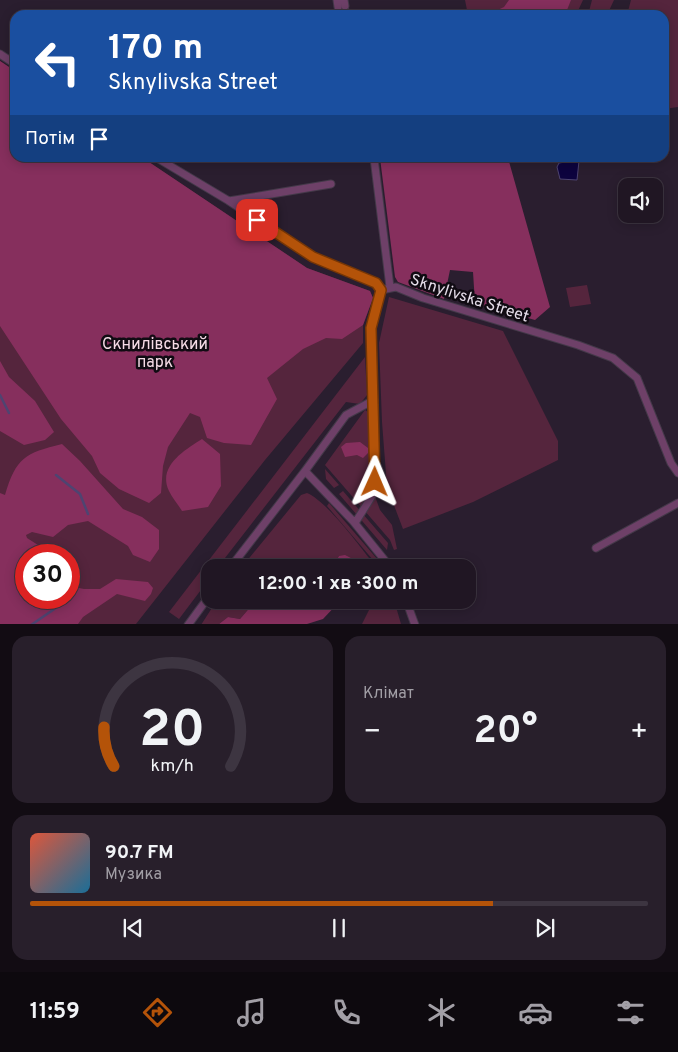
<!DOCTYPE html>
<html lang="uk">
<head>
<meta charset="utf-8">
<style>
	:root { --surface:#201623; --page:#281f2b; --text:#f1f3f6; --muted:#a29fa6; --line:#3d3541; --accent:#b45309 }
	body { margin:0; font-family:Overpass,sans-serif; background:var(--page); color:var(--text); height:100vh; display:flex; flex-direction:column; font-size:19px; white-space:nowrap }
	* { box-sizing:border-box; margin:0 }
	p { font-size:16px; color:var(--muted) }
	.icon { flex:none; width:28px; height:28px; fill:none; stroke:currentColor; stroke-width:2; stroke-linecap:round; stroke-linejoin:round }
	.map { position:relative; height:624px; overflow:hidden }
	.panel { display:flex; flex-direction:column; gap:12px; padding:12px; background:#120c13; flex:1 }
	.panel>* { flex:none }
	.guide { position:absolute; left:10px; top:10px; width:659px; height:152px; border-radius:15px; box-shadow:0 2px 12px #0003,0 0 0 1px var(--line); background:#1a4fa0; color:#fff; overflow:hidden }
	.tools { position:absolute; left:618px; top:178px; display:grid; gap:10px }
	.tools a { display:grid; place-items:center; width:45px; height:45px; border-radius:10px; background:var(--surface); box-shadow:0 2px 12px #0003,0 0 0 1px var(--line); font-size:25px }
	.speed { position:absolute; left:15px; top:544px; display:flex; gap:10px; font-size:25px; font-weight:700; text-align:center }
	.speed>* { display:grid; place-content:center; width:65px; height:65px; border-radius:50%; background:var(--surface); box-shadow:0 2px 12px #0003,0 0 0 1px var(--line); line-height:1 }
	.speed .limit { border:8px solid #d22; background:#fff; color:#111 }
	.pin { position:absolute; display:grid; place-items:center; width:42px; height:42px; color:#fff; margin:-21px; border-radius:10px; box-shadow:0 2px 8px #0006 }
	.me { position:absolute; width:55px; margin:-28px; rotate:1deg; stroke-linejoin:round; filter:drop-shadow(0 0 4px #0008) }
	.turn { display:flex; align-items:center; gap:18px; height:105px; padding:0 15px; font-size:22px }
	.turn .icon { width:65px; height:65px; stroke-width:2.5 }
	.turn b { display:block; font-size:35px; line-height:42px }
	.then { display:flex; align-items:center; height:48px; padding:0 15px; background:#0003; gap:10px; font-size:19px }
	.big { font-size:38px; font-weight:700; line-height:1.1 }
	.panel .widget { flex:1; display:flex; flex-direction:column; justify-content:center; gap:8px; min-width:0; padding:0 18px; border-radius:15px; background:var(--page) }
	.panel .dial { align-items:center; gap:0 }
	.dial svg { height:130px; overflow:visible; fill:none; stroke:var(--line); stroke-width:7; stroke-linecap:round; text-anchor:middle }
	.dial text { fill:var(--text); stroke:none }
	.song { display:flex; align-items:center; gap:15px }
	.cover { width:60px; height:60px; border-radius:8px; background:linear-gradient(135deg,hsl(10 70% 55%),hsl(200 70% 35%)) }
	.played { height:5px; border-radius:2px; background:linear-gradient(90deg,var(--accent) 75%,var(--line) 75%) }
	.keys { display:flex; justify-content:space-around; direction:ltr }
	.heat { display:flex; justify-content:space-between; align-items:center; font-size:28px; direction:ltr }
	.panel .tiles { flex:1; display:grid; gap:12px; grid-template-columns:1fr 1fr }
	.widget:last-child { grid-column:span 2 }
	.trip { position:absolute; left:201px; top:559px; width:275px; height:50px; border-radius:15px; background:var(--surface); box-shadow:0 2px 12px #0003,0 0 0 1px var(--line); font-weight:700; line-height:50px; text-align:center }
	.menu { display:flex; height:80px; justify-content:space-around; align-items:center; background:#0d090e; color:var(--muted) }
	.menu .icon { width:35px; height:35px }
	.menu .current { color:var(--accent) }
	.menu b { font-size:22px; color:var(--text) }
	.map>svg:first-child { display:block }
</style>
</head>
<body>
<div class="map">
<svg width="678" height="625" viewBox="0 0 678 625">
	<rect width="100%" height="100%" fill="#2a1e2f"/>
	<path fill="#55253d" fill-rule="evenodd" d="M465 0H583L576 15H468Z
		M592 0H614L607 15H588Z
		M631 0H678V107L664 109V15H627Z
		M0 61 15 71V158H143L307 268 370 291 373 298 363 325V343L265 460 136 624H0ZM26 555H69V598H26Z
		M587 285 591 304 570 307 566 288Z
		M389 297 503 331 558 441V460L473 502 403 529 387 487 382 422 379 343Z
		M365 357 367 395 360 404 346 402 218 567 210 568V578L179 619 169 612Z
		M365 410 368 412 372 488 380 510 392 525 397 549 394 550 390 540 325 465Z
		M325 469 339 485 334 488 326 479Z
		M343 491 388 543 387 550 339 494Z
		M307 493C327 501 362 549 376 567H355L351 558 339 556 332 567 241 568 301 495Z
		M329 503 384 567H379L327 506Z
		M217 600H263L264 601 252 605 240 619 228 617 219 624 201 625Z
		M374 600H394L401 624H362Z"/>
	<path fill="#862f5d" d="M509 0H571L565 15H487L504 7Z
		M0 61 15 71V158H143L307 268 370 291 373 298 363 325 342 339 326 338 303 349 267 378 277 399 251 445 224 443 207 438 200 417 190 413 168 447 163 466 161 493 149 503 119 489 100 473 92 456 61 419 0 326Z
		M380 158H508L550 307 535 320 475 303 473 272 450 270 444 299 398 282 395 277Z
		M0 361 9 377 35 401 54 432 45 440 24 445 0 431Z
		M202 439 220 454 221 486 208 507 182 511C178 504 172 498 169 491 157 466 185 450 202 439Z
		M360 442 368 448V453L363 458 357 455 345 457 341 447 346 443Z
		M62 444 80 461 123 509 142 517 159 530V549L150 562 133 555 128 546 88 521 68 525 53 537 32 532 26 535 27 538 38 545 42 555H26V598H69V586L84 589H100L116 579 148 582 153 588 151 594 145 601 117 594 83 617 78 624H0V493L5 495C16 458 25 453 62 444Z
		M345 555 351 558 355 567H332L339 556Z
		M263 600H341L323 619 307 624H219L228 617 240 619 252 605Z"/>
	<path fill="#0d033e" stroke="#4e4471" d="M577 160 579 161 577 180 560 179 557 167 559 163Z"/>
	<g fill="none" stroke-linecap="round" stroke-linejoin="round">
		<path stroke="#4e4471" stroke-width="2.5" d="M0 395 9 413
			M56 475 80 494 88 514
			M31 625 69 599"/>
		<path stroke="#463b4b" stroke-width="7" stroke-dasharray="7 3.5" stroke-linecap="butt" d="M345 6 347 15
			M338 7 340 15"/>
		<g stroke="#443949" stroke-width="9">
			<path id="street" d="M337 0 338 7
				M344 0 345 6
				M0 54 15 64
				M157 158 229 201 313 257 376 283 381 290
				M374 158 390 287
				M229 201 331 184
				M381 290 396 287 423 298 578 345 613 358 637 378 671 463 678 473
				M305 471 346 415 374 400
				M355 523 372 496 375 482 371 328 381 290
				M596 548 678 503
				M230 568 305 471 353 521 391 568
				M406 600 415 625
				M188 625 210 595"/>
		</g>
		<use href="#street" stroke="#6e4068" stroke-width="7"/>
	</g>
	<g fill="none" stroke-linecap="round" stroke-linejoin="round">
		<g stroke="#753606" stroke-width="12">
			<path id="route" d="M257 220 313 257 376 283 381 290 371 328 375 482"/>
		</g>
		<use href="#route" stroke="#b45309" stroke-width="9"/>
	</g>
	<g text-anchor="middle" stroke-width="5" stroke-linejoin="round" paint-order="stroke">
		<g font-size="16" fill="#e5dde9" stroke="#100b12">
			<text transform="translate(470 297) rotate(18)" y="6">Sknylivska Street</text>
		</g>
		<g font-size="16" fill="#f5dbe6" stroke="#100b12">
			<text x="155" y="349">Скнилівський<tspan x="155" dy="18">парк</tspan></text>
		</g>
	</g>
</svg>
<div class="tools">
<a><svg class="icon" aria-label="sound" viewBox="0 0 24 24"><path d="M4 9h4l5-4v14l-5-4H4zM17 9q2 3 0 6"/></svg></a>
</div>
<div class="speed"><div class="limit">30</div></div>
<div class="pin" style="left:257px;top:220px;background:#d93025"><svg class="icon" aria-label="arrive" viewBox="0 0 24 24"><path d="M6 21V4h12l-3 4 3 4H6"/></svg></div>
<svg class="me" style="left:375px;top:482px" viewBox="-20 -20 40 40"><path d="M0-17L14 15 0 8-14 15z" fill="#b45309" stroke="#fff" stroke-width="4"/></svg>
<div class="trip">12:00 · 1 хв · 300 m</div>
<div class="guide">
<div class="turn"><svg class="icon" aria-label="left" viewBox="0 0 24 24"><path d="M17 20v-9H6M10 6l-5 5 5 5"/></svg><div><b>170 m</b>Sknylivska Street</div></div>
<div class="then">Потім<svg class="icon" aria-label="arrive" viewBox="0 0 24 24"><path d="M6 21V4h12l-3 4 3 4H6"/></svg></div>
</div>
</div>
<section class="panel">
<div class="tiles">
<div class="widget dial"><svg viewBox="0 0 100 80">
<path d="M14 69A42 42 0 1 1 86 69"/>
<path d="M14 69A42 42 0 0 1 8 45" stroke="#b45309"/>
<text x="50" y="56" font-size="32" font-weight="700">20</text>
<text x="50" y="72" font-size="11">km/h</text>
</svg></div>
<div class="widget"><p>Клімат</p>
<div class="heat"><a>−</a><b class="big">20°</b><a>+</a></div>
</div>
<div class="widget">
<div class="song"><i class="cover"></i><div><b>90.7 FM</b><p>Музика</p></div></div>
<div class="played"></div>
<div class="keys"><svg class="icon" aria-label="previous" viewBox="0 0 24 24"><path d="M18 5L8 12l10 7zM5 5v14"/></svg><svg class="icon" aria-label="pause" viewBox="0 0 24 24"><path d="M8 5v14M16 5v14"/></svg><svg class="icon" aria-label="next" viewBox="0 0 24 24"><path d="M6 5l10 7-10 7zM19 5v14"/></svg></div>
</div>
</div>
</section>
<nav class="menu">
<b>11:59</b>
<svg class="icon current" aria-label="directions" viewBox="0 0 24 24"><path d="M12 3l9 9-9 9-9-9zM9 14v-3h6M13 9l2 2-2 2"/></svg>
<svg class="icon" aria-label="music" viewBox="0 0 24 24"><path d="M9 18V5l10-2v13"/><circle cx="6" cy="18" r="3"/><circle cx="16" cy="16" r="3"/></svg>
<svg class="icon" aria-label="phone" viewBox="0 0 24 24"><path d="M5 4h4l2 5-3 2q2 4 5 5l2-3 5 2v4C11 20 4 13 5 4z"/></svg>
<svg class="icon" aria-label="climate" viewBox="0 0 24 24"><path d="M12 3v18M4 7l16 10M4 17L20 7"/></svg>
<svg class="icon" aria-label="car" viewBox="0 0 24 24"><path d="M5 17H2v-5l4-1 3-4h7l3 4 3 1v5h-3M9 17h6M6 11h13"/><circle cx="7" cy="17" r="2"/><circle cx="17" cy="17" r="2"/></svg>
<svg class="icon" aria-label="filters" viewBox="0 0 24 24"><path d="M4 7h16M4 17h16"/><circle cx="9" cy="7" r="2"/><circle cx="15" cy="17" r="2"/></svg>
</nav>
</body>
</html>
